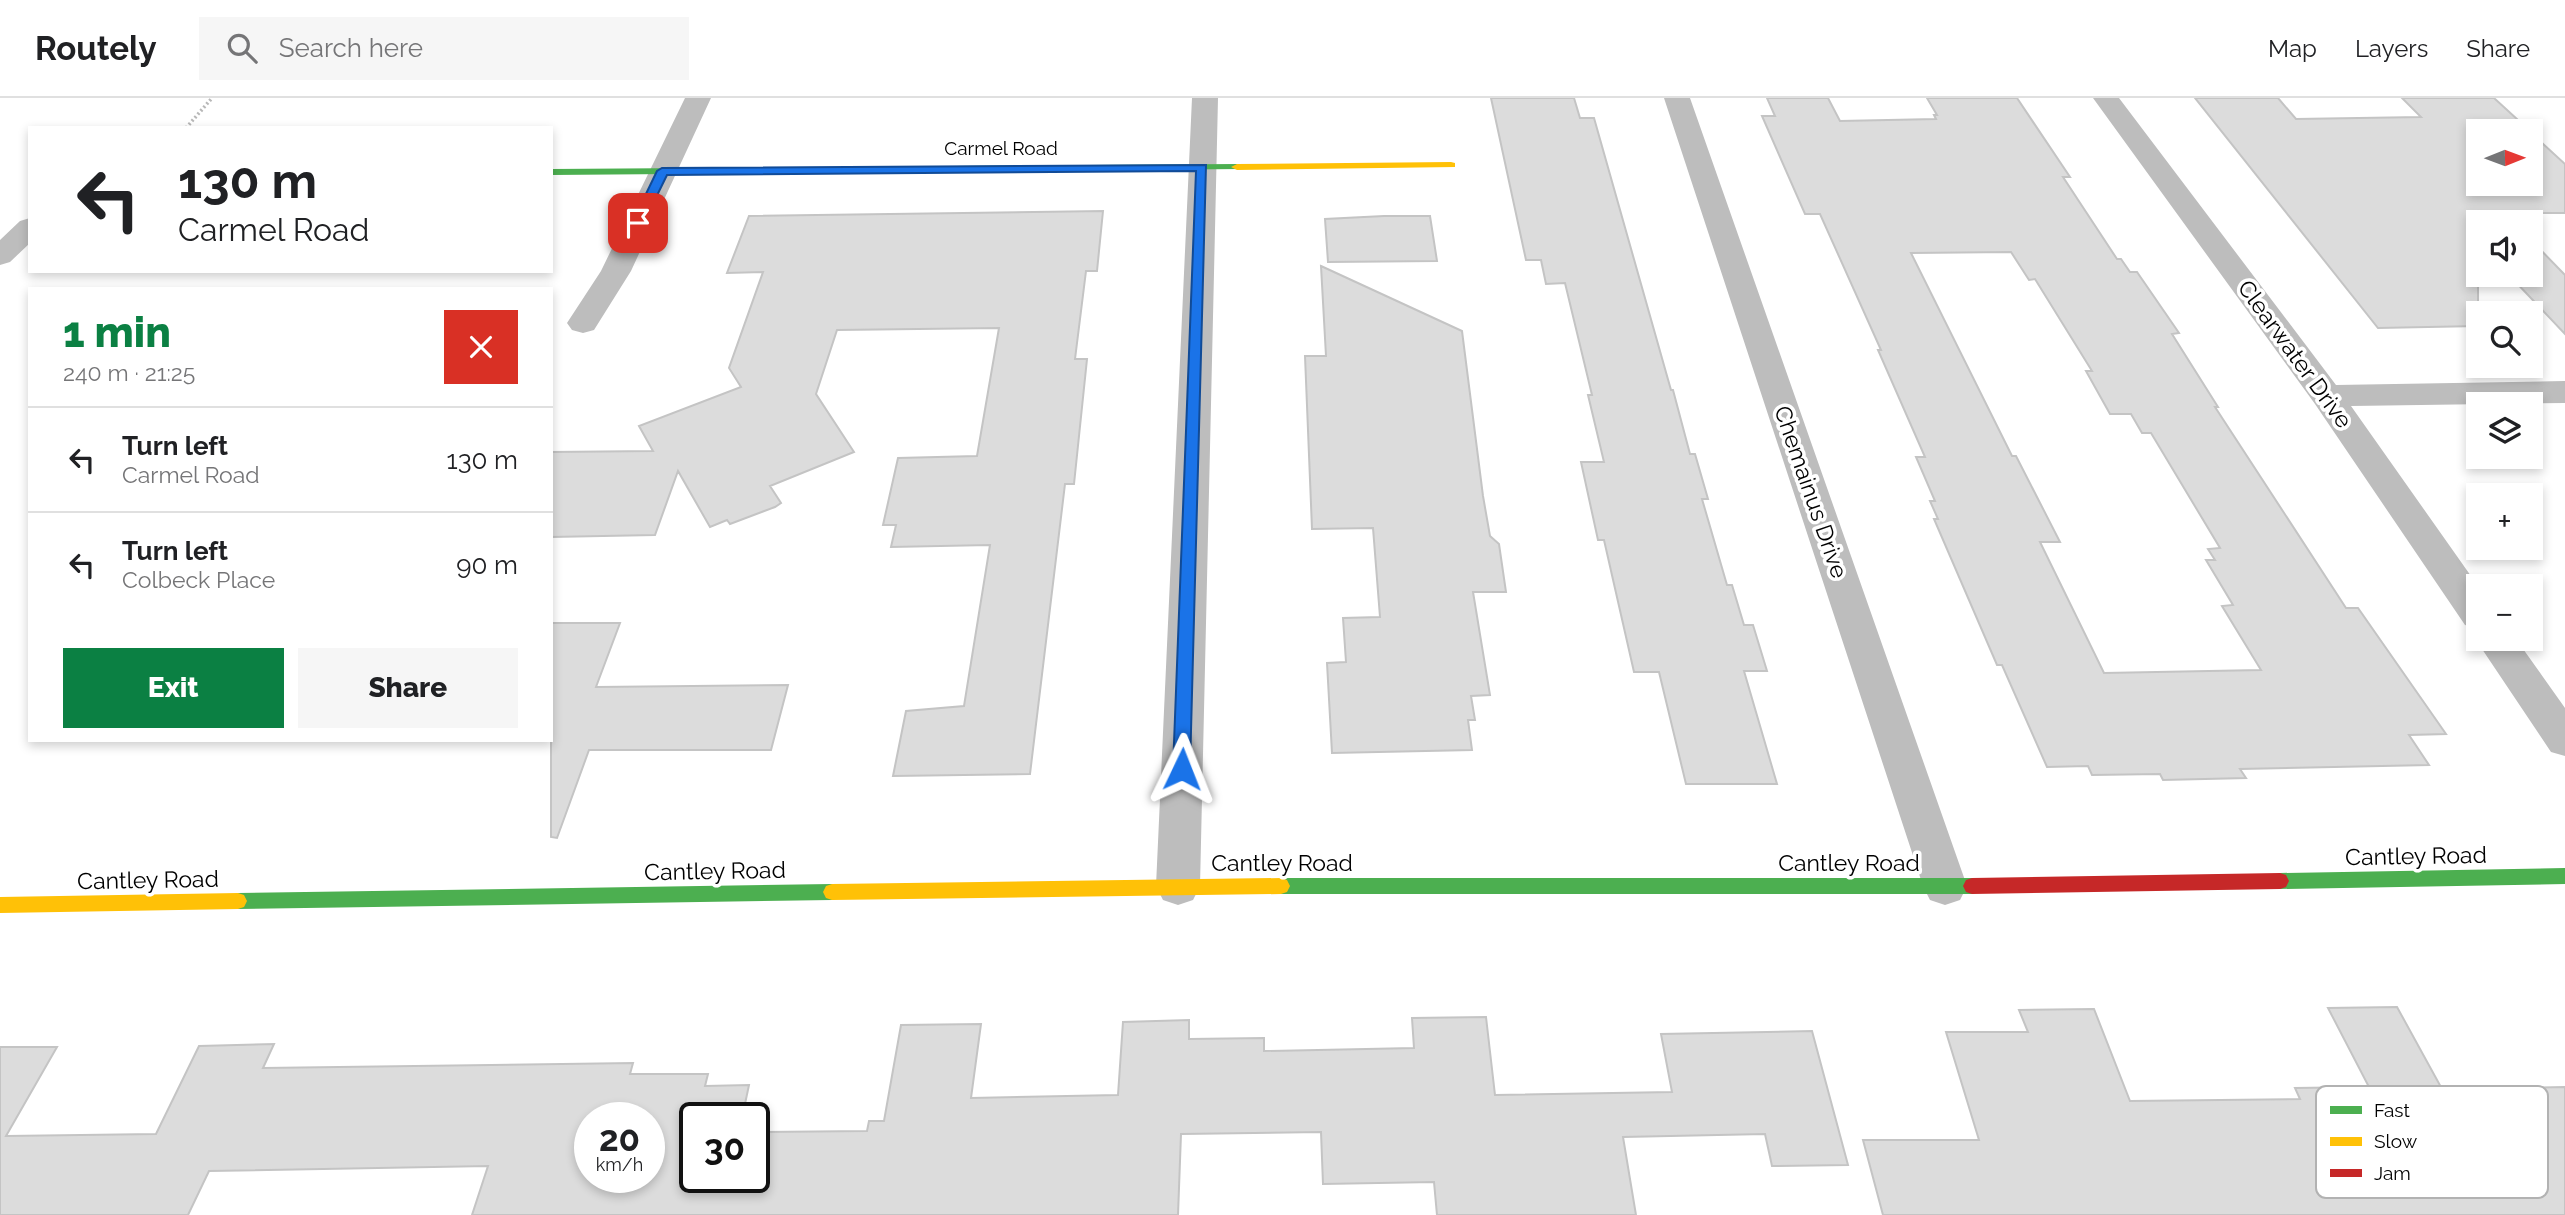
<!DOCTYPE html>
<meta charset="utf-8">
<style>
:root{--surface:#fff;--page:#f6f6f6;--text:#202124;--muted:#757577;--line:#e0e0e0;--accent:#0b8043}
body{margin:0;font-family:Raleway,sans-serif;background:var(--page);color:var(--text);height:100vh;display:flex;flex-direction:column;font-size:26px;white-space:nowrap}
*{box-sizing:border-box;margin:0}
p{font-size:23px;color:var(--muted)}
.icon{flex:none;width:38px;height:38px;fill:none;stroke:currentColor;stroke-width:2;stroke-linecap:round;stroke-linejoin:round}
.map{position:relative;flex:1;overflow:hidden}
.drawer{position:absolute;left:28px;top:189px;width:525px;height:455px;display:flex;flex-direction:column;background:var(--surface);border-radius:0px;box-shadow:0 4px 10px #0003}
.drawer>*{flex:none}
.guide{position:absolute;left:28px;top:28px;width:525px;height:147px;border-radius:0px;box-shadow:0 4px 10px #0003;background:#fff;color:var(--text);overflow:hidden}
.needle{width:46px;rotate:89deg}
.tools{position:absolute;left:2466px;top:21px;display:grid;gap:14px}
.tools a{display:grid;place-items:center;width:77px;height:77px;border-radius:0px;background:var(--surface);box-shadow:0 4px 10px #0003;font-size:35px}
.speed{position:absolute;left:574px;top:1004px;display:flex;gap:14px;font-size:35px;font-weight:700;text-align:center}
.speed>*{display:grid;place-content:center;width:91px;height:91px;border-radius:50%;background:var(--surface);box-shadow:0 4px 10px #0003;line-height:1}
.speed small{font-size:18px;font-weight:400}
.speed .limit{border:4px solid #111;border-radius:10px;background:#fff;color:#111}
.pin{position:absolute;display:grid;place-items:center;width:60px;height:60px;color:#fff;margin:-30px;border-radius:14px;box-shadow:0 4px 10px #0006}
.me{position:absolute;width:77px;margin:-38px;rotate:2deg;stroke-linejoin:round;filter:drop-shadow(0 0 5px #0008)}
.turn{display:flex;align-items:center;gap:24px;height:147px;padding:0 35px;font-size:32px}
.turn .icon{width:91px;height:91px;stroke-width:2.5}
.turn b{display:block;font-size:49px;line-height:60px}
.round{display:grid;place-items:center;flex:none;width:74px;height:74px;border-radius:0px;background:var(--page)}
.summary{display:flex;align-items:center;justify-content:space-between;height:119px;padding:0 35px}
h1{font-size:42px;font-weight:800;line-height:52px;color:var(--accent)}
.button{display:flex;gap:14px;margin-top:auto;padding:14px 35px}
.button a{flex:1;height:80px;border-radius:0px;background:var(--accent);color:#fff;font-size:28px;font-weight:800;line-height:80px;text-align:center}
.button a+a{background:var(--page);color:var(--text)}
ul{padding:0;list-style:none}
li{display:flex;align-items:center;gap:21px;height:105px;padding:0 35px;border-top:2px solid var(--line)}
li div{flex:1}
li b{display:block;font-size:26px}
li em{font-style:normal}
header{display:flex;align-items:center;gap:42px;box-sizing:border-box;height:98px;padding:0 35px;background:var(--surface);border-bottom:2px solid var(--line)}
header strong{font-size:33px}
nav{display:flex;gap:38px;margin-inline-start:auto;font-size:24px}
.search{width:490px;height:63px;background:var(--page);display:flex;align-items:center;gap:18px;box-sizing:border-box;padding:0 24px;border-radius:0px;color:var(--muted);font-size:26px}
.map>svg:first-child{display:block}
.building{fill:#dcdcdc;stroke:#c4c4c4;stroke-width:2;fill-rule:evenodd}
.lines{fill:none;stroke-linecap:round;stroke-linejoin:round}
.path{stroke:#b8b8b8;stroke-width:3.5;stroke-dasharray:2 2.5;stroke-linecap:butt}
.street{fill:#bdbdbd;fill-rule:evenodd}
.fast{fill:#4caf50;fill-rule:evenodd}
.slow{fill:#ffc107;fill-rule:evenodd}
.jam{fill:#c62828;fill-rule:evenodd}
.route{fill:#1a73e8;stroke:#114b97;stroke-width:2}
.labels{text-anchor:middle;stroke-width:7;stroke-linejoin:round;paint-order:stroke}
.far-street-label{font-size:19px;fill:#000;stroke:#fff}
.street-label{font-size:23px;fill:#000;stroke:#fff}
.key{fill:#fff;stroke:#b2b2b2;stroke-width:2}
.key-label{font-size:19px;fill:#000}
</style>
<header>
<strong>Routely</strong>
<div class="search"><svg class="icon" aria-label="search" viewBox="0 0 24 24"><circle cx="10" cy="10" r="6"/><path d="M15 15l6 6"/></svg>Search here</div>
<nav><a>Map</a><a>Layers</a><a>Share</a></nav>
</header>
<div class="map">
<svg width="2565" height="1117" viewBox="0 0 2565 1117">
<rect width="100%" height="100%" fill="#fff"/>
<path class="building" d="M 1491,0 L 1574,0 L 1580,20 L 1594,20 L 1671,292 L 1673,292 L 1690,356 L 1695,356 L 1708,401 L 1702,401 L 1727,487 L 1732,487 L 1744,527 L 1753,527 L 1767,573 L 1744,573 L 1777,686 L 1686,686 L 1659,574 L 1634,574 L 1604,442 L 1598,442 L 1581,364 L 1604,364 L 1588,297 L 1592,297 L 1565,185 L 1546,186 L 1541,162 L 1526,162 Z
M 1767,0 L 1828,0 L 1840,23 L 1936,21 L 1934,17 L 1937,17 L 1927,0 L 2017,0 L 2070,79 L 2063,79 L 2117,161 L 2121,161 L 2130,174 L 2137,174 L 2179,235 L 2172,236 L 2218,309 L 2215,309 L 2346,510 L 2358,510 L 2446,636 L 2409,637 L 2429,667 L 2240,671 L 2246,680 L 2163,682 L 2160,676 L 2092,677 L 2088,668 L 2047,669 L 2002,567 L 1997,567 L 1934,421 L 1938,421 L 1930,403 L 1935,403 L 1916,359 L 1925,359 L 1878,252 L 1881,252 L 1820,116 L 1805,116 L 1762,18 L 1775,18 ZM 2011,154 L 2029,182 L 2035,181 L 2092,273 L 2086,273 L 2110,316 L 2131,316 L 2142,335 L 2151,335 L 2220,450 L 2208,451 L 2215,462 L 2206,462 L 2233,507 L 2222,508 L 2261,572 L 2104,575 L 2040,444 L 2060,444 L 2016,358 L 2012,358 L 1911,155 Z
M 2195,0 L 2278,0 L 2296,21 L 2421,19 L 2402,0 L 2494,0 L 2530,33 L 2478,33 L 2478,86 L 2530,86 L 2530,34 L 2565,66 L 2565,115 L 2505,115 L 2514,124 L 2478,124 L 2478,228 L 2378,230 Z
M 1103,113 L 1097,173 L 1086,173 L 1075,261 L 1087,261 L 1074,386 L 1065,386 L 1030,676 L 893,678 L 906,613 L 964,608 L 990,447 L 891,449 L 896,427 L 883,427 L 898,360 L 977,358 L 999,230 L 837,232 L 816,296 L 854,354 L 770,388 L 781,405 L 775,409 L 730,426 L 727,422 L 710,429 L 678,373 L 655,437 L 551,439 L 551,354 L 653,353 L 639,328 L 741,289 L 729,270 L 763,174 L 727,175 L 749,118 Z
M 1384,118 L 1430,118 L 1437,163 L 1328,164 L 1325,121 Z
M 2530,141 L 2565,177 L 2565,236 L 2509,177 L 2530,177 Z
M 1321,168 L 1462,233 L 1483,398 L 1490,438 L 1499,446 L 1506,494 L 1473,494 L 1490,597 L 1471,598 L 1475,622 L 1468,622 L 1472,652 L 1332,655 L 1327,565 L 1346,564 L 1343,520 L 1380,519 L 1373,430 L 1312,431 L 1305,258 L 1326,258 Z
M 551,525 L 620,525 L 596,589 L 788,587 L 771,652 L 589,652 L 557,740 L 551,739 Z
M 2397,909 L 2442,991 L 2565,989 L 2565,1117 L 1883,1117 L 1863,1042 L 1979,1042 L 1946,934 L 2028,934 L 2019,912 L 2094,911 L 2130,1003 L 2300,1001 L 2295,990 L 2369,989 L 2328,910 Z
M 1486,919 L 1495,997 L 1672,994 L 1661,936 L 1812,933 L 1848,1067 L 1772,1068 L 1765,1036 L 1623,1039 L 1636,1117 L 1437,1117 L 1434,1084 L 1323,1086 L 1321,1034 L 1181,1036 L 1178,1117 L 472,1117 L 488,1068 L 209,1073 L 188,1117 L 0,1117 L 0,949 L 57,949 L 6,1038 L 156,1036 L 199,948 L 274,946 L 263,970 L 633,965 L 630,976 L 708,976 L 705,988 L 749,987 L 742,1020 L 695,1020 L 695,1080 L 754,1080 L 754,1034 L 867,1033 L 869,1023 L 884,1023 L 901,927 L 981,926 L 971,1000 L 1118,997 L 1123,924 L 1189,922 L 1189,941 L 1264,940 L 1264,953 L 1414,950 L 1412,920 ZM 590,1020 L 649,1020 L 649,1080 L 590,1080 Z"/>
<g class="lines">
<path class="path" d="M 186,30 L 212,0"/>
<path class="street" d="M 685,0 L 711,0 L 631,173 L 594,232 L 583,235 L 572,232 L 567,225 L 601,173 Z
M 1192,0 L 1218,0 L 1200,788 L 1193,802 L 1178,807 L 1163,802 L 1156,788 Z
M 1664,0 L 1690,0 L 1967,788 L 1960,802 L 1945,807 L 1930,802 L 1923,788 Z
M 2093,0 L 2119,0 L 2336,287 L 2565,283 L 2565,305 L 2351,308 L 2478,488 L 2478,531 L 2465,527 L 2315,306 Z
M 30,120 L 30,145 L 10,164 L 0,167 L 0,142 L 20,123 Z
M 2478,537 L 2478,541 L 2516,541 L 2565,610 L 2565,658 L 2551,654 L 2482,551 L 2476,541 Z"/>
<path class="fast" d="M 1237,66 L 1241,67 L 1241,71 L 551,77 L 551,71 Z
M 2565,770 L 2565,786 L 2280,791 L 2274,789 L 2271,783 L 2274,777 L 2280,775 Z
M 1281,780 L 1972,780 L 1978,782 L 1981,788 L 1978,794 L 1972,796 L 1281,796 L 1275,794 L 1272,788 L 1275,782 Z
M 832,786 L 838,788 L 841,794 L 838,800 L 832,802 L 238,811 L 232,809 L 229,803 L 232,797 L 238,795 Z"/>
<path class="slow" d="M 1451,64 L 1455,65 L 1455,69 L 1237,72 L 1231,69 L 1237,66 Z
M 1281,780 L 1287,782 L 1290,788 L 1287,794 L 1281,796 L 832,802 L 826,800 L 823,794 L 826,788 L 832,786 Z
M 238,795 L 244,797 L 247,803 L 244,809 L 238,811 L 0,815 L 0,799 Z"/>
<path class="jam" d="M 2280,775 L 2286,777 L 2289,783 L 2286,789 L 2280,791 L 1972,796 L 1966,794 L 1963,788 L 1966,782 L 1972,780 Z"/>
</g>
<path class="route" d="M 1206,67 L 1190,671 L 1188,676 L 1176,676 L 1173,671 L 1196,73 L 667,77 L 642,128 L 632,125 L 657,73 L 662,70 Z"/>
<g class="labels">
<g class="far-street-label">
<text x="1001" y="57">Carmel Road</text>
</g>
<g class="street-label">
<text transform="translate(2295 256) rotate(54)" y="8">Clearwater Drive</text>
<text transform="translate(1811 394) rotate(71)" y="8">Chemainus Drive</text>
<text transform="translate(2416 758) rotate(-1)" y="8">Cantley Road</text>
<text x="1282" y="773">Cantley Road</text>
<text x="1849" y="773">Cantley Road</text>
<text transform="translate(715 773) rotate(-1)" y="8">Cantley Road</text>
<text transform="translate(148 782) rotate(-1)" y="8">Cantley Road</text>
</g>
</g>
<rect x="2316" y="988" width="232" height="112" rx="10" class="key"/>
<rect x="2330" y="1008" width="32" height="8" fill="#4caf50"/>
<rect x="2330" y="1039" width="32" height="9" fill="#ffc107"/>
<rect x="2330" y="1071" width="32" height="8" fill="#c62828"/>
<g class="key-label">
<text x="2374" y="1019">Fast</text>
<text x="2374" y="1050">Slow</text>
<text x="2374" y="1082">Jam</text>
</g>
</svg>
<div class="tools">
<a><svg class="needle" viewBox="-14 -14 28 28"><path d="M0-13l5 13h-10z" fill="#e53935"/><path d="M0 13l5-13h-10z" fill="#757577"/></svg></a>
<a><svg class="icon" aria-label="sound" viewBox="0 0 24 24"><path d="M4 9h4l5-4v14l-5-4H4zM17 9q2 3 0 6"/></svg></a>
<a><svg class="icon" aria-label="search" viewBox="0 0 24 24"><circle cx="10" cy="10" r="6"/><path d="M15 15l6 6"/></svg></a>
<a><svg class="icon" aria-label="layers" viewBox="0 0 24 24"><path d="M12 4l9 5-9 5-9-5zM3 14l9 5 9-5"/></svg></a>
<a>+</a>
<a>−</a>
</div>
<div class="speed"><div>20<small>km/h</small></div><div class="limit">30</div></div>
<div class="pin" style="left:638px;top:125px;background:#d93025"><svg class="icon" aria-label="arrive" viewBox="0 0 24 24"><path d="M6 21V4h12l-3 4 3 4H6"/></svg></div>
<svg class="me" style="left:1182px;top:671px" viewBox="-20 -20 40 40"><path d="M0-17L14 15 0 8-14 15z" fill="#1a73e8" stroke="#fff" stroke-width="4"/></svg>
<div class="guide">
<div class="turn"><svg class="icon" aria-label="left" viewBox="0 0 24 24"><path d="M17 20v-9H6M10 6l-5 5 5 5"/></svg><div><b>130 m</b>Carmel Road</div></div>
</div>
<section class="drawer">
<div class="summary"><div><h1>1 min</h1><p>240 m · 21:25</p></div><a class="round" style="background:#d93025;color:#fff"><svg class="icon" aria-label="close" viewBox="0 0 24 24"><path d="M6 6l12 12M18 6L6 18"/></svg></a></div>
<ul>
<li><svg class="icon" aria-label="left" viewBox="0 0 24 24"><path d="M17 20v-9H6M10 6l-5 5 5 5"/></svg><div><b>Turn left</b><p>Carmel Road</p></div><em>130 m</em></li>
<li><svg class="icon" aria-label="left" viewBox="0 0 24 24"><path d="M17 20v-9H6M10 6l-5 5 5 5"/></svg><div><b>Turn left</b><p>Colbeck Place</p></div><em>90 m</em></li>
</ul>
<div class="button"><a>Exit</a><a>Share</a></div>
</section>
</div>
